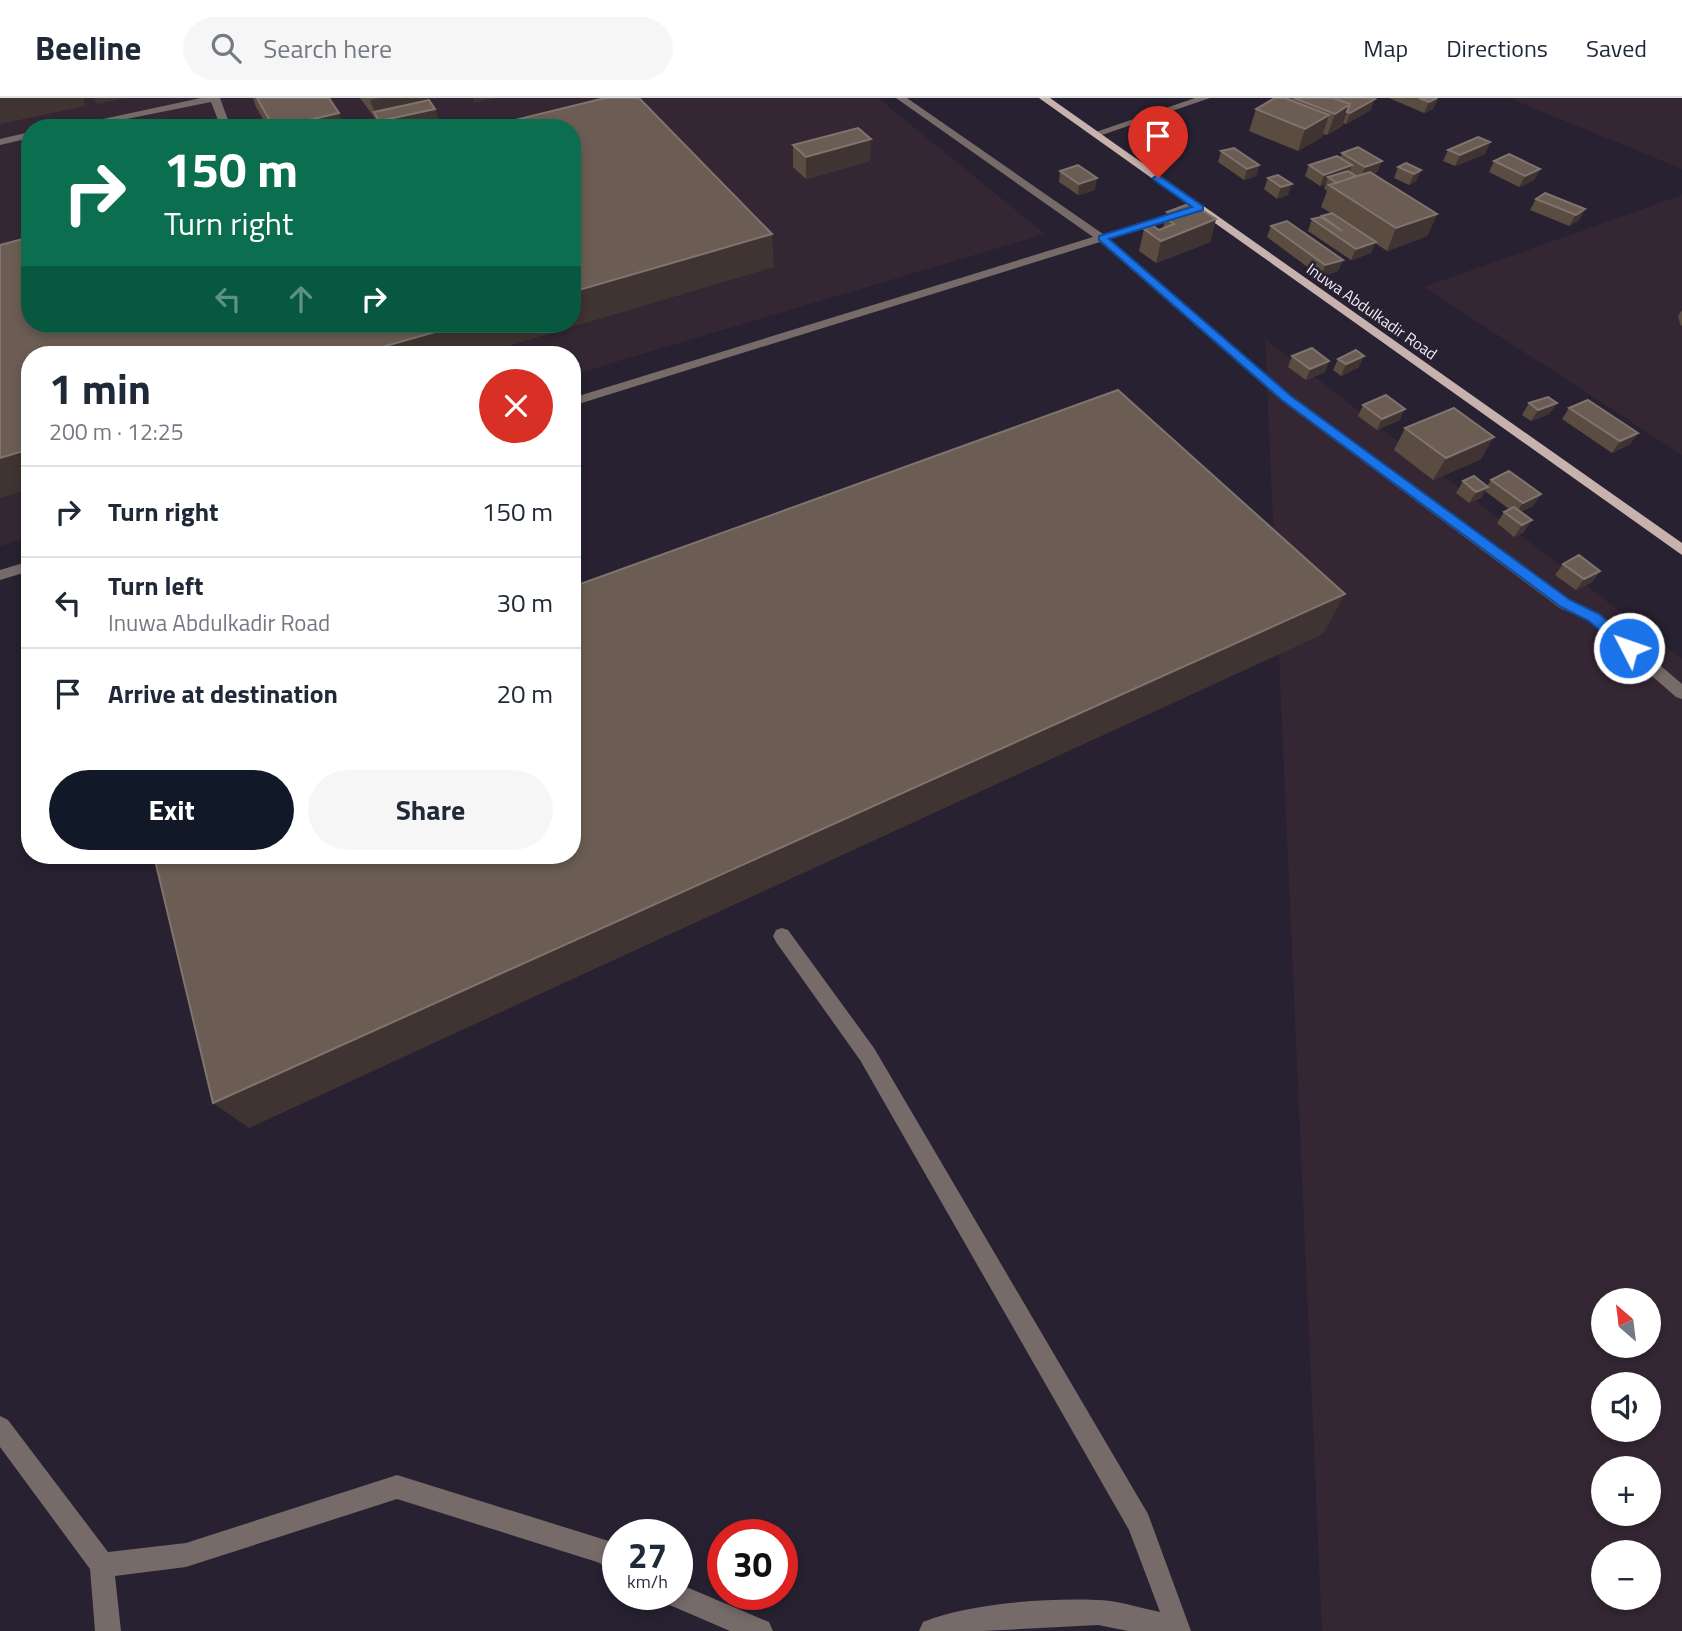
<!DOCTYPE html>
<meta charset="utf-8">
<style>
:root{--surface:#fff;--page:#f6f6f7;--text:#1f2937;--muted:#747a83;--line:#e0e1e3;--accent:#111827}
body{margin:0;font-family:"Titillium Web",sans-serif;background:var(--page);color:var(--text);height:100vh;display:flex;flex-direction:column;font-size:26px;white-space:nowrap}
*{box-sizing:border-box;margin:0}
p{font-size:23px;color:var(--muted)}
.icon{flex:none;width:38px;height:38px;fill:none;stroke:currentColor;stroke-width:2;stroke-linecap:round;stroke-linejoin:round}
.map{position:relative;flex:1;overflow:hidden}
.details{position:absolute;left:21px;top:248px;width:560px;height:518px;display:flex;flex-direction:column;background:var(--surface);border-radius:28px;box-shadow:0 4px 10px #0003}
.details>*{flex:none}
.hud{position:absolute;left:21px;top:21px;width:560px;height:214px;border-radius:28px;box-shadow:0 4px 10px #0003;background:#0b6e4f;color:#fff;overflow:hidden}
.needle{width:46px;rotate:332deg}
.buttons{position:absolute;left:1591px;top:1190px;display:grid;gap:14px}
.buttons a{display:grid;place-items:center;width:70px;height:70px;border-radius:50%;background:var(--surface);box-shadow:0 4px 10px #0003;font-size:35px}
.speed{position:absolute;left:602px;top:1421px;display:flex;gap:14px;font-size:35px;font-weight:700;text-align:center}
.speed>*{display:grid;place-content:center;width:91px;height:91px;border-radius:50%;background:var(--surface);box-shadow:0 4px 10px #0003;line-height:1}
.speed small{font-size:18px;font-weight:400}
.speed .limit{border:10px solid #d22;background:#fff;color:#111}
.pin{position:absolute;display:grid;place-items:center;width:60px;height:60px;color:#fff;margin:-72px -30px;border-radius:50% 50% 50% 0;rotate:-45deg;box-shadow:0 0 7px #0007}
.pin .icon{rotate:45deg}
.me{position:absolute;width:77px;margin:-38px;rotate:311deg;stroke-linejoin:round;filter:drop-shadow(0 0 5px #0008)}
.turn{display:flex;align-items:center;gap:24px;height:147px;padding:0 28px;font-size:32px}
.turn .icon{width:91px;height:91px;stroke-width:2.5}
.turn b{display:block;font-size:49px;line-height:60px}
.lanes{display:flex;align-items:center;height:66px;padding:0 28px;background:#0003;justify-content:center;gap:35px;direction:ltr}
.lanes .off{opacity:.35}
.round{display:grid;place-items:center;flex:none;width:74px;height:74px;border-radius:37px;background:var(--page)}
.summary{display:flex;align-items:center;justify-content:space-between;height:119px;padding:0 28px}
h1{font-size:42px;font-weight:700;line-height:52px}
.button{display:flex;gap:14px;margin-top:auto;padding:14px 28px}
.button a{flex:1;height:80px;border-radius:42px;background:var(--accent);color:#fff;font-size:28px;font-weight:700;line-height:80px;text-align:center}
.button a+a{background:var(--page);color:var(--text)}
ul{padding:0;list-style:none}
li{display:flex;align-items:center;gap:21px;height:91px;padding:0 28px;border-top:2px solid var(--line)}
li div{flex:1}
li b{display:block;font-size:26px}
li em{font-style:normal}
header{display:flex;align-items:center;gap:42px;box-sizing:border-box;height:98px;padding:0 35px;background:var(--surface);border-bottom:2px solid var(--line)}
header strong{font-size:33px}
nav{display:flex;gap:38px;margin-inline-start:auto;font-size:24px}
.search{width:490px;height:63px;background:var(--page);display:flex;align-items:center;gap:18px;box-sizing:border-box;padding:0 24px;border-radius:38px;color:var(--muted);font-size:26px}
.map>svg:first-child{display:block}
.industrial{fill:#342733;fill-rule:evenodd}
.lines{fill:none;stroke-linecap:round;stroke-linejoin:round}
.minor{fill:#766b68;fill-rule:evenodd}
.major{fill:#c8b2ad;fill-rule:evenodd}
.wall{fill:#5b4c41}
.shaded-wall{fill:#403432}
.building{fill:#6b5d54;stroke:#80746e;stroke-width:2}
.route{fill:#1a73e8;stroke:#114b97;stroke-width:2}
.labels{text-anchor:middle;stroke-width:5;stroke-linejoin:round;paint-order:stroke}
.far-street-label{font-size:16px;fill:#f0ecf7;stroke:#272131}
</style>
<header>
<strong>Beeline</strong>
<div class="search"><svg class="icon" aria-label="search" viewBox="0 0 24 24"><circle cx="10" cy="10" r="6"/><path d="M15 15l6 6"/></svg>Search here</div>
<nav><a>Map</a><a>Directions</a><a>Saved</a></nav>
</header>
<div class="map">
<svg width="1682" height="1533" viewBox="0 0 1682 1533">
<rect width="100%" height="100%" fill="#272131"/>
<path class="industrial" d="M 0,0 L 878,0 L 1045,136 L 572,277 L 572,257 L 30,257 L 30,439 L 0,448 ZM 30,30 L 572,30 L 572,226 L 30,226 Z
M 1509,0 L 1682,0 L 1682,71 Z
M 1682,97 L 1682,357 L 1424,189 Z
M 1265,241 L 1682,561 L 1682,1533 L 1322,1533 ZM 1603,1202 L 1648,1202 L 1648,1248 L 1603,1248 ZM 1603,1286 L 1648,1286 L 1648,1332 L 1603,1332 ZM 1603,1370 L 1648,1370 L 1648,1416 L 1603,1416 ZM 1603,1454 L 1648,1454 L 1648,1500 L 1603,1500 Z"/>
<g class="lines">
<path class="minor" d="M 201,0 L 220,0 L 231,30 L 221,30 L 211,4 L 82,30 L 61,30 Z
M 896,0 L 907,0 L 1103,136 L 1190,112 L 1190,116 L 1110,141 L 1291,298 L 1570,502 L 1599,515 L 1682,586 L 1682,601 L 1676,599 L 1589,523 L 1560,510 L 1283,304 L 1100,144 L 572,308 L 572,300 L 1093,139 Z
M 1195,0 L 1210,0 L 1099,38 L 1090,36 Z
M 30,34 L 30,40 L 0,47 L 0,41 Z
M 30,463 L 30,473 L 0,482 L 0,472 Z
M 782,830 L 788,832 L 874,950 L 1148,1416 L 1191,1533 L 1128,1533 L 1098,1527 L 983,1533 L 919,1533 L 923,1524 C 969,1505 1046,1500 1096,1502 C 1117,1502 1140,1510 1160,1514 L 1129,1432 L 860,962 L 776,844 L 773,838 L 776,832 Z
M 0,1318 L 8,1322 L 108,1454 L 186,1445 L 397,1377 L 612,1444 L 618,1448 L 618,1474 L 597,1464 L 397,1401 L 186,1469 L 115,1478 L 121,1533 L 95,1533 L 90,1471 L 0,1349 Z
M 677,1485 L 769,1524 L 773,1533 L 730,1533 L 665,1505 L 662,1496 L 677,1496 Z"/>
<path class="major" d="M 1039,0 L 1050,0 L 1682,445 L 1682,457 Z"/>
</g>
<path class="wall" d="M 253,0 L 329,0 L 344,30 L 268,30 L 256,9 Z
M 360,0 L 428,0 L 435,11 L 438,22 L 401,30 L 380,30 L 377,23 Z
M 1275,0 L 1372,0 L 1371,12 L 1346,26 L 1343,25 L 1342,28 L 1327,37 L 1323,36 L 1322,39 L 1298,53 L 1249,33 L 1256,11 Z
M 1389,0 L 1438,0 L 1433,11 L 1424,15 Z
M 1134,32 L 1158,35 L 1155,46 L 1142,50 L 1131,44 Z
M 1490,44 L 1485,56 L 1455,68 L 1443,63 L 1448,52 Z
M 793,47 L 870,63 L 806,81 L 793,69 Z
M 1221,53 L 1259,67 L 1256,78 L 1244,82 L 1218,64 Z
M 1342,55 L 1382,63 L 1377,74 L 1373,76 L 1437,116 L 1427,138 L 1387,153 L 1375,145 L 1371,155 L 1351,162 L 1308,133 L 1312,121 L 1322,119 L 1322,118 L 1331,115 L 1321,109 L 1327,93 L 1324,90 L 1326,86 L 1320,88 L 1305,78 L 1309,67 L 1340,60 Z
M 1494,63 L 1540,71 L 1534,82 L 1519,89 L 1489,74 Z
M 1398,69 L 1421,72 L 1416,83 L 1409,87 L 1394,80 Z
M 1060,73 L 1095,92 L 1078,97 L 1059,84 Z
M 1278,77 L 1288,97 L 1277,101 L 1264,91 L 1268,80 Z
M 1536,101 L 1585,111 L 1579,122 L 1569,128 L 1530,112 Z
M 1167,114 L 1216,121 L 1210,144 L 1156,165 L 1139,153 L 1144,131 L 1159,132 L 1163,130 Z
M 1271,128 L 1343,162 L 1338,173 L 1321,179 L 1267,139 Z
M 1682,212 L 1682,228 L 1680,226 L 1678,218 Z
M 1292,258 L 1325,274 L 1306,282 L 1288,269 Z
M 1338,261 L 1359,269 L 1341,278 L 1333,272 Z
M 1529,305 L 1557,305 L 1549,316 L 1531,323 L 1522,317 Z
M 1363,307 L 1400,322 L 1377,332 L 1358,318 Z
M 1569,310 L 1638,335 L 1630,346 L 1612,355 L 1562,321 Z
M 1405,330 L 1481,361 L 1433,382 L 1394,352 Z
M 1491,382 L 1541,396 L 1533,408 L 1520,414 L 1524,434 L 1514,439 L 1497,425 L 1504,414 L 1509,411 L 1485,393 L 1481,400 L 1469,405 L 1456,395 L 1463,383 L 1487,388 Z
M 1563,466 L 1600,473 L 1592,484 L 1576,492 L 1555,477 Z"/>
<path class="shaded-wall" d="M 0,0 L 83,0 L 86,8 L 0,26 Z
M 94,0 L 125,0 L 97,6 Z
M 380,0 L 428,0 L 431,11 L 435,11 L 438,22 L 401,30 L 381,30 L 370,2 Z
M 473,0 L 495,0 L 474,5 Z
M 1438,0 L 1433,11 L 1424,15 L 1429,4 Z
M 1375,1 L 1371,12 L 1346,26 L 1350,15 Z
M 1350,6 L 1342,28 L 1327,37 L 1335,16 Z
M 339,15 L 344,30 L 277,30 Z
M 1329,17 L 1322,39 L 1298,53 L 1305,31 Z
M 1158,35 L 1155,46 L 1142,50 L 1144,39 Z
M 871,41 L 870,63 L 806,81 L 806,59 Z
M 1490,44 L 1485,56 L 1455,68 L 1460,57 Z
M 1382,63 L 1377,74 L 1361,80 L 1365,69 Z
M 1259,67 L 1256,78 L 1244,82 L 1247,71 Z
M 1352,67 L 1348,79 L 1328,79 L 1326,86 L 1320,88 L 1324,77 Z
M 1540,71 L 1534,82 L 1519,89 L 1525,78 Z
M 1421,72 L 1416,83 L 1409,87 L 1414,76 Z
M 1097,80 L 1095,92 L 1078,97 L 1079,86 Z
M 1292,86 L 1288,97 L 1277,101 L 1281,89 Z
M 1585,111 L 1579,122 L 1569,128 L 1576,117 Z
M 1437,116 L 1427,138 L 1387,153 L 1396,130 Z
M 1216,121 L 1210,144 L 1156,165 L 1161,143 Z
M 772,136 L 774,169 L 478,257 L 354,257 L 463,226 L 572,226 L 572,194 Z
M 1376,144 L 1371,155 L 1351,162 L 1356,151 Z
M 1343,162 L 1338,173 L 1321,179 L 1325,167 Z
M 1364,258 L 1359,269 L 1341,278 L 1346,266 Z
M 1329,263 L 1325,274 L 1306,282 L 1310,271 Z
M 1557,305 L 1549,316 L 1531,323 L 1538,312 Z
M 1405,311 L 1400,322 L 1377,332 L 1382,321 Z
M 1638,335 L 1630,346 L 1612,355 L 1620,343 Z
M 1494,339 L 1481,361 L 1433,382 L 1446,360 Z
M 30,351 L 30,391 L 0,400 L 0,360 Z
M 1488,389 L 1481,400 L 1469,405 L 1476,394 Z
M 1541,396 L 1533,408 L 1515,416 L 1523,405 Z
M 1532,422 L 1524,434 L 1514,439 L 1522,427 Z
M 1600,473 L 1592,484 L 1576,492 L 1584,481 Z
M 1345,496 L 1323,536 L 249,1030 L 213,1005 Z"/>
<path class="building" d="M 257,0 L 329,0 L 339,15 L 274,30 Z
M 605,0 L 639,0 L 772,136 L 572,194 L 572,30 L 482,30 Z
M 1275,0 L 1285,0 L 1329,17 L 1305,31 L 1256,11 Z
M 1294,0 L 1333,0 L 1350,6 L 1335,16 Z
M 1338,0 L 1372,0 L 1375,1 L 1350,15 L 1347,14 L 1350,6 L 1336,1 Z
M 1419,0 L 1437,0 L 1429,4 Z
M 429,2 L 435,11 L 379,23 L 374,14 Z
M 1148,28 L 1158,35 L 1144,39 L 1134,32 Z
M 858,30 L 871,41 L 806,59 L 793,47 Z
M 1478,39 L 1490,44 L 1460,57 L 1448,52 Z
M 1358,49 L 1382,63 L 1365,69 L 1342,55 Z
M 1234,50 L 1259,67 L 1247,71 L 1221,53 Z
M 1509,56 L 1540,71 L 1525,78 L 1494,63 Z
M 1337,58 L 1352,67 L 1324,77 L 1309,67 Z
M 1406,65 L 1421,72 L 1414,76 L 1398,69 Z
M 1078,67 L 1097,80 L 1079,86 L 1060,73 Z
M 1348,73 L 1356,78 L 1337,85 L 1328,79 Z
M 1370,74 L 1437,116 L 1396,130 L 1329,87 Z
M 1278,77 L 1292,86 L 1281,89 L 1268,80 Z
M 1545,95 L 1585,111 L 1576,117 L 1536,101 Z
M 1191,105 L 1216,121 L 1161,143 L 1144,131 L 1153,128 L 1159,132 L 1174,126 L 1168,122 L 1176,119 L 1167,114 Z
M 1332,115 L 1376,144 L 1356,151 L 1312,121 L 1321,119 L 1342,133 L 1322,118 Z
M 1287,123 L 1343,162 L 1325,167 L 1271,128 Z
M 30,139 L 30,226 L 463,226 L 354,257 L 30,257 L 30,351 L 0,360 L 0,147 Z
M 1312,250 L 1329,263 L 1310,271 L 1292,258 Z
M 1356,252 L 1364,258 L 1346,266 L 1338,261 Z
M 1118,292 L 1345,496 L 213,1005 L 154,758 L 572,758 L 572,489 Z
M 1386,297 L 1405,311 L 1382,321 L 1363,307 Z
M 1548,299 L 1557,305 L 1538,312 L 1529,305 Z
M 1588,302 L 1638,335 L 1620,343 L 1569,310 Z
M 1454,310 L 1494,339 L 1446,360 L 1405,330 Z
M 1509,373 L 1541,396 L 1523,405 L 1491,382 Z
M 1474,378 L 1488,389 L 1476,394 L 1463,383 Z
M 1514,409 L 1532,422 L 1522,427 L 1504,414 Z
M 1579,457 L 1600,473 L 1584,481 L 1563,466 Z"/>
<path class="route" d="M 1158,77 L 1203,108 L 1203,112 L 1109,141 L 1291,298 L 1570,502 L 1599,516 L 1634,546 L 1634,553 L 1624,553 L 1589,523 L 1561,509 L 1283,303 L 1099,142 L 1099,138 L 1192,109 L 1154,82 L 1153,80 Z"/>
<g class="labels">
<g class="far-street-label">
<text transform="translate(1372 213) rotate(35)" y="6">Inuwa Abdulkadir Road</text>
</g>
</g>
</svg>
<div class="buttons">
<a><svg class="needle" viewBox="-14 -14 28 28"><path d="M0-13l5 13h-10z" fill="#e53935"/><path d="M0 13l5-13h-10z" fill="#747a83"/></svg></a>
<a><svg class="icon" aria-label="sound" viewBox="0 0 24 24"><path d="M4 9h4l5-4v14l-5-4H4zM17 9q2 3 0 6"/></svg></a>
<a>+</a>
<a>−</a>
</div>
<div class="speed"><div>27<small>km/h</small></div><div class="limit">30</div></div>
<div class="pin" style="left:1158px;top:80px;background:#d93025"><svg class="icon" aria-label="arrive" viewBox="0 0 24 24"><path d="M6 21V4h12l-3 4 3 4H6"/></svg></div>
<svg class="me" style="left:1629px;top:550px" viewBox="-20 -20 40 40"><circle r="17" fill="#1a73e8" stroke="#fff" stroke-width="3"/><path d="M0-11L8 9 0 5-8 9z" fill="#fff"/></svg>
<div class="hud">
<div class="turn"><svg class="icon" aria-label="right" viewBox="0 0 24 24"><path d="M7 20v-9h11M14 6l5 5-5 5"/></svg><div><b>150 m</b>Turn right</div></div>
<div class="lanes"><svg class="icon off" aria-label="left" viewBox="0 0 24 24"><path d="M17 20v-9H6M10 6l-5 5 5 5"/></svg><svg class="icon off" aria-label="ahead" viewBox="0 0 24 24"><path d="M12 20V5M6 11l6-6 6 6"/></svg><svg class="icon" aria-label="right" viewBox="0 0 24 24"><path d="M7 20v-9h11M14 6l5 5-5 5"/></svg></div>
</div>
<section class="details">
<div class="summary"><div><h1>1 min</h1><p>200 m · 12:25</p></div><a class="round" style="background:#d93025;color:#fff"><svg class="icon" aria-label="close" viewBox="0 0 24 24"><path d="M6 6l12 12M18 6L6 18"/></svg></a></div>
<ul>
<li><svg class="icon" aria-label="right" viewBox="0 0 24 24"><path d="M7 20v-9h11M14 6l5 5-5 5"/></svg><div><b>Turn right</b></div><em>150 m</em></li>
<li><svg class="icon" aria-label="left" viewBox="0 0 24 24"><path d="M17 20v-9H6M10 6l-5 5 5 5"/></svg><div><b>Turn left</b><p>Inuwa Abdulkadir Road</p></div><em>30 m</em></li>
<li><svg class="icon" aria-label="arrive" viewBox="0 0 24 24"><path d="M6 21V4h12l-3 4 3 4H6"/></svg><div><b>Arrive at destination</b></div><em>20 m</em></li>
</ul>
<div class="button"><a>Exit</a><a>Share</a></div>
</section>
</div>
